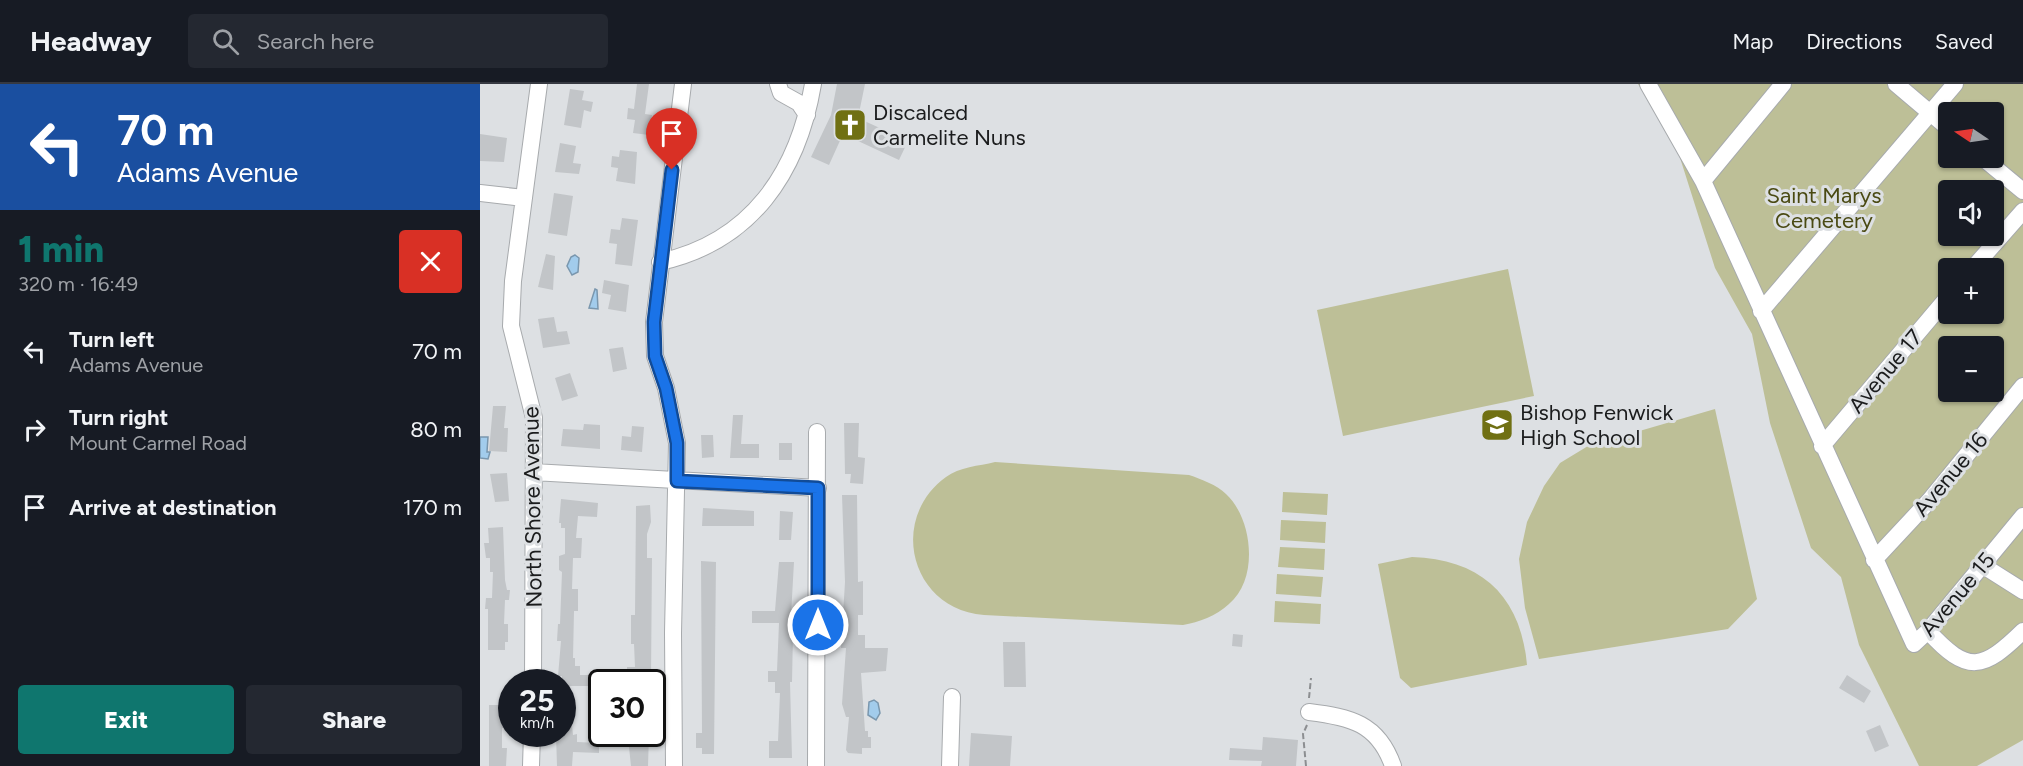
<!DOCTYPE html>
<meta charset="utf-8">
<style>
:root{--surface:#171b24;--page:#242831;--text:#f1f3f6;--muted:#9ea1a6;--line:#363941;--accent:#0f766e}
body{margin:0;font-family:Figtree,sans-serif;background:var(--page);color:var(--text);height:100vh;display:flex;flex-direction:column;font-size:22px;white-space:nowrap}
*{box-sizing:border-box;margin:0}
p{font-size:20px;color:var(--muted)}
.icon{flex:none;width:33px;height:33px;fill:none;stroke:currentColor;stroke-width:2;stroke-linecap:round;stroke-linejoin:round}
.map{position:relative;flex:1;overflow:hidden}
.drawer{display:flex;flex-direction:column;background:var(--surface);width:480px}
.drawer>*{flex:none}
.guide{background:#1a4fa0;color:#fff;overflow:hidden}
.needle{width:39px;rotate:283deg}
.controls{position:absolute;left:1458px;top:18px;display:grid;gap:12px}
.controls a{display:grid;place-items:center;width:66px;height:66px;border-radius:6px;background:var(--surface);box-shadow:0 2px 4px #0004;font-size:30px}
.speed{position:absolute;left:18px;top:585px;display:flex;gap:12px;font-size:30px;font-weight:700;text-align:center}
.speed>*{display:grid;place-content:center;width:78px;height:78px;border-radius:50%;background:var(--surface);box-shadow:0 2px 4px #0004;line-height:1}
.speed small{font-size:15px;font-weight:400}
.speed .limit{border:3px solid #111;border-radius:9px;background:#fff;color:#111}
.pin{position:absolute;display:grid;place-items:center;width:51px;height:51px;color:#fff;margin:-62px -26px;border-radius:50% 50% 50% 0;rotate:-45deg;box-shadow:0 0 6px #0007}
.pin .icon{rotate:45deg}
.me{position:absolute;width:66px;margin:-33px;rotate:0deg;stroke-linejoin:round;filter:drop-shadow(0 0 4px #0008)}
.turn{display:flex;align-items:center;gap:21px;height:126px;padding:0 18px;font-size:27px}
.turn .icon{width:78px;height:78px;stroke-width:2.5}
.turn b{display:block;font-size:42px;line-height:51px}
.round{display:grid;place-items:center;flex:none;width:63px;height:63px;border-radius:6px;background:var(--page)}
.head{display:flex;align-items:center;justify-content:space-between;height:102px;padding:0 18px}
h1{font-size:36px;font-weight:800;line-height:45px;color:var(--accent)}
.primary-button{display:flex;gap:12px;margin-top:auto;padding:12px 18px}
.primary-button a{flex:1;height:69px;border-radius:6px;background:var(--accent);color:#fff;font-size:24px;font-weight:800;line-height:69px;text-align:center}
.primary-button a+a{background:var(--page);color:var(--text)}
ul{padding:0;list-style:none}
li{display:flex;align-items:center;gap:18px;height:78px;padding:0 18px}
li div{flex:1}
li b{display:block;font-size:22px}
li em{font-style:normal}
header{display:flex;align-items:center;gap:36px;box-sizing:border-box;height:84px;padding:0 30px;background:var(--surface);border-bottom:2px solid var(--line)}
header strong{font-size:28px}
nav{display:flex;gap:33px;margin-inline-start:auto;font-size:21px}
.search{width:420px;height:54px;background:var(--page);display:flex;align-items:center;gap:15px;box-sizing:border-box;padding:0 21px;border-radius:6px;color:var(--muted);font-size:22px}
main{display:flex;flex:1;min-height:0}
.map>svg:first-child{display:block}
.green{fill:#bdbf97;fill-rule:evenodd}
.water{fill:#a2ccec;stroke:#7a97ae;stroke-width:1.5}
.building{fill:#c2c5c8}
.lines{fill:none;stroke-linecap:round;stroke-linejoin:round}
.minor-casing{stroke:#a7aaad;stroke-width:18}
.path{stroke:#8c8e91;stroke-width:2;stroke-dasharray:6 3;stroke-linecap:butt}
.minor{stroke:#fff;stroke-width:16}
.route-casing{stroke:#114b97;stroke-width:15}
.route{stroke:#1a73e8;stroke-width:10}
.labels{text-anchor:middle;stroke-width:6;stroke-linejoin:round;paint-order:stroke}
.poi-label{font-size:22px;fill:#1b1c1d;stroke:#dde0e3;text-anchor:start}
.park-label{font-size:22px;fill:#4a4a13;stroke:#dde0e3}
.street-label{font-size:22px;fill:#1b1c1d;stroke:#dde0e3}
</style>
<header>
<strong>Headway</strong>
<div class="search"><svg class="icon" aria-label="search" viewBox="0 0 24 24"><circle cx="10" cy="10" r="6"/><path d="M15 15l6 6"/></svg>Search here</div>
<nav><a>Map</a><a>Directions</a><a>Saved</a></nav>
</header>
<main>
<section class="drawer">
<div class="guide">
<div class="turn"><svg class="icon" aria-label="left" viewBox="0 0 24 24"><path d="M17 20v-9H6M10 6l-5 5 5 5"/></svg><div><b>70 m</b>Adams Avenue</div></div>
</div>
<div class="head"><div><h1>1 min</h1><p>320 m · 16:49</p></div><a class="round" style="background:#d93025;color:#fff"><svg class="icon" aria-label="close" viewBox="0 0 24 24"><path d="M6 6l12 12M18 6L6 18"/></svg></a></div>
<ul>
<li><svg class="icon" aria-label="left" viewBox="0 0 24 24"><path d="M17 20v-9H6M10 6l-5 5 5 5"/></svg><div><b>Turn left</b><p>Adams Avenue</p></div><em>70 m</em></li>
<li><svg class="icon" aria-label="right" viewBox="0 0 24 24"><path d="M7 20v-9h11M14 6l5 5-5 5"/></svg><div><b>Turn right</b><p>Mount Carmel Road</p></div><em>80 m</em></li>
<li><svg class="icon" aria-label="arrive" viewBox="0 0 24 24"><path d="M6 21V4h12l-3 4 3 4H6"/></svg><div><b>Arrive at destination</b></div><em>170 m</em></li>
</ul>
<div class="primary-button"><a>Exit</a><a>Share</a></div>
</section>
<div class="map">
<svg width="1543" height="682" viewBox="0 0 1543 682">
<rect width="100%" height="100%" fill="#dde0e3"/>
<path class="green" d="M 1158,0 L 1543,0 L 1543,656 L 1497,682 L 1439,682 L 1379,561 L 1361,493 L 1331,464 L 1290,339 L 1272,250 L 1235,184 L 1195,58 ZM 1468,28 L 1514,28 L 1514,74 L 1468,74 ZM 1468,106 L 1514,106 L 1514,152 L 1468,152 ZM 1468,184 L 1514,184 L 1514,230 L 1468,230 ZM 1468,262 L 1514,262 L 1514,308 L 1468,308 Z
M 1028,185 L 1054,312 L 863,352 L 837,226 Z
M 1235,325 L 1277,515 L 1248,545 L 1059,575 L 1045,524 L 1039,475 L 1047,438 L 1064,402 L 1080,379 L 1108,362 Z
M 515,378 L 709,391 C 721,395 737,401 746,410 C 773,435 779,495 749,520 C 736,532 719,538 703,541 L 504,531 C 432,526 407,436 466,393 C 479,383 499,382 515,378 Z
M 803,408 L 848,410 L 847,431 L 802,428 Z
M 801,436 L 846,438 L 845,459 L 800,456 Z
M 800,463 L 845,465 L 844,486 L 798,483 Z
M 932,473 C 1001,475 1041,512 1047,581 L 931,604 L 920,594 L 898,480 Z
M 797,490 L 843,493 L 841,513 L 796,510 Z
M 795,517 L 841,520 L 840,540 L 794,538 Z"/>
<path class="water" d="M 95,171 L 99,174 L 98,188 L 92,191 L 87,182 L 91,173 Z
M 115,205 L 117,206 L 118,225 L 109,224 Z
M 0,353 L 8,353 L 7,368 L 10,368 L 8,375 L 0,374 Z
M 394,616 L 398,619 L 400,629 L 396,636 L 388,631 L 389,618 Z"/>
<path class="building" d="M 157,0 L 169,0 L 165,30 L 172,31 L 169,51 L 153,49 L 155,36 L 147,35 L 148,24 L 154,25 Z
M 357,0 L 385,0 L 378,34 L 428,57 L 419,76 L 363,50 L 349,81 L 331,73 L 351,31 Z
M 90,5 L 104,7 L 102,16 L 113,18 L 111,28 L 104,26 L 101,44 L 84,41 Z
M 0,50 L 27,54 L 24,78 L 0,77 Z
M 80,59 L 96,62 L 93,79 L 101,80 L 99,90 L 75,88 Z
M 140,66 L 157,68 L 155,100 L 136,97 L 138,84 L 131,83 L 132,72 L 139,73 Z
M 74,109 L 93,112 L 87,152 L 68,149 Z
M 142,134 L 158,136 L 152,182 L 135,180 L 137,160 L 129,159 L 131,145 L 140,146 Z
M 66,170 L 75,172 L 73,206 L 58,203 Z
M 124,196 L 149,201 L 146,228 L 128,225 L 131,211 L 122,209 Z
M 74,233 L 77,248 L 87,247 L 90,260 L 63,264 L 58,235 Z
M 143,263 L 147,285 L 133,288 L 129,265 Z
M 90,289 L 98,312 L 82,317 L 75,294 Z
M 13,322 L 26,322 L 24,344 L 28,344 L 27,368 L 9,367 Z
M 253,331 L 263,331 L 261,360 L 279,360 L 279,374 L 250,374 Z
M 364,339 L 379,339 L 378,373 L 385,374 L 383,400 L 370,399 L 371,390 L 365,390 Z
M 104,340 L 120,341 L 120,365 L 81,362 L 83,345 L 103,346 Z
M 152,342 L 164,343 L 162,368 L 141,366 L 142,352 L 151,353 Z
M 221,351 L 233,351 L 234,373 L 222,374 Z
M 299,359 L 312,359 L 312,376 L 299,376 Z
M 27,389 L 29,417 L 15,418 L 10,390 Z
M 362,411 L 377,411 L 378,498 L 383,497 L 383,531 L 378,531 L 378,551 L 385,551 L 385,564 L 408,564 L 406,587 L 381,589 L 385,647 L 388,647 L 388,653 L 391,653 L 391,664 L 382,664 L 382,670 L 368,669 L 366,666 L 369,633 L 366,633 L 362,620 L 366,564 L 361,564 L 365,498 Z
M 81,415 L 118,419 L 117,433 L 98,432 L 96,454 L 102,454 L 101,474 L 93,474 L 92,505 L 98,505 L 98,527 L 94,527 L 93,574 L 95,574 L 95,582 L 100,582 L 100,591 L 120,591 L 120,602 L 82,602 L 82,592 L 78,592 L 81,557 L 77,557 L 78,540 L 80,540 L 82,488 L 79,486 L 79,472 L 85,470 L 85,444 L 81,444 L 81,439 L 79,439 Z
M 170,421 L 171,438 L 167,450 L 167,474 L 172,474 L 171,594 L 155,595 L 155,592 L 147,593 L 147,583 L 155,583 L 154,560 L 151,560 L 151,531 L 155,531 L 156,422 Z
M 223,424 L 274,427 L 274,442 L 222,442 Z
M 300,427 L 313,428 L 311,456 L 299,456 Z
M 23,443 L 25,496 L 27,506 L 30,506 L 29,516 L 25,516 L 24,540 L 28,540 L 28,558 L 25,558 L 25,566 L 8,566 L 8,525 L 5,525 L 6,514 L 12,514 L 13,488 L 10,488 L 10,474 L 6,474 L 4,459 L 9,459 L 8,444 Z
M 221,477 L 236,478 L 234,670 L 222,670 L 222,664 L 216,664 L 216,649 L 222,649 Z
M 299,478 L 314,478 L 310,549 L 313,549 L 312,598 L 310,598 L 312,674 L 289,674 L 289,657 L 298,657 L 300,609 L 295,609 L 295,598 L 288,598 L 288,587 L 297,587 L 299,539 L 272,539 L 272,527 L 295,527 Z
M 753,550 L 763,551 L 762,563 L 752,562 Z
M 523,558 L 545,558 L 546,603 L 524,603 Z
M 1367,591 L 1391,607 L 1384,619 L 1359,604 Z
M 9,621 L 25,621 L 27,644 L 22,644 L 22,664 L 27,664 L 26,682 L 9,682 Z
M 92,641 L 93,651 L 97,650 L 97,658 L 119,659 L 119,669 L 93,668 L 92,682 L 77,682 L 76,650 L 82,650 L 82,642 Z
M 1400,641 L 1409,662 L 1395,668 L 1386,647 Z
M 491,649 L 532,652 L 530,682 L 489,682 Z
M 155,650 L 169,650 L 168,682 L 151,682 L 148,654 L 155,654 Z
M 783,653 L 818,656 L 816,682 L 781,682 L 782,677 L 749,676 L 750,664 L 782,666 Z"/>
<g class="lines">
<g class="minor-casing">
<path id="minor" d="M 298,0 L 301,9 L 319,19 L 327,31
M 1168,0 L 1223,97 L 1434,560 L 1448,547 L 1543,432
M 1416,0 L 1468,44
M 1503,74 L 1543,107
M 1223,97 L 1303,0
M 0,109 L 44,114
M 180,178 C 271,158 318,89 333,0
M 1493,184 L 1543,127
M 1281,227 L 1475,0
M 1342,362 L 1468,213
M 53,388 L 338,404
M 1394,476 L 1449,417 L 1543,302
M 1502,481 L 1543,507
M 1448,547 C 1488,591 1503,586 1543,547
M 53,598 L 54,334 L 31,242 L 33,197 L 59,0
M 829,628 C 870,633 898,639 913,682
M 51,682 L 52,650
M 194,682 L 193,549 L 197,359 L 186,304 L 175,272 L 174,238 L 203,0
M 336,682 L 337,348
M 470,682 L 472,613"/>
</g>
<path class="path" d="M 829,614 L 831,594
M 826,682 L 823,650 L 827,641"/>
<use href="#minor" class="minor"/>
</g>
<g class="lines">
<g class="route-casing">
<path id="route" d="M 192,86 L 174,238 L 175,272 L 186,304 L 197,359 L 197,397 L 338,404 L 338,541"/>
</g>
<use href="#route" class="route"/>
</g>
<defs>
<g id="church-square" transform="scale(1.725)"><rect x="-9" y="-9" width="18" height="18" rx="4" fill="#707013" stroke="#dde0e3"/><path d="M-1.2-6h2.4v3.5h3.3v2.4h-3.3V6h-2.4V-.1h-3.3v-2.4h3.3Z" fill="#fff"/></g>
<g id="school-square" transform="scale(1.725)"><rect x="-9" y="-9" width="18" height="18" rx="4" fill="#707013" stroke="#dde0e3"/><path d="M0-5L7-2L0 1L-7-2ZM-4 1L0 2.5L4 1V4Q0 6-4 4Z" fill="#fff"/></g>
</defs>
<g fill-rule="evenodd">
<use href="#church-square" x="370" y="41"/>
<use href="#school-square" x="1017" y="341"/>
</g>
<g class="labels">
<g class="poi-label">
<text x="393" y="36">Discalced<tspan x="393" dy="25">Carmelite Nuns</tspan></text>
<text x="1040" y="336">Bishop Fenwick<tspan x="1040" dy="25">High School</tspan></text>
</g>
<g class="park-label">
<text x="1344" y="119">Saint Marys<tspan x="1344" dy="25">Cemetery</tspan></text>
</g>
<g class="street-label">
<text transform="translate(1405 287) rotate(-50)" y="8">Avenue 17</text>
<text transform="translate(1470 390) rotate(-50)" y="8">Avenue 16</text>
<text transform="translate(52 423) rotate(-91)" y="8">North Shore Avenue</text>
<text transform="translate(1477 510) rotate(-50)" y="8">Avenue 15</text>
</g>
</g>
</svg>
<div class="controls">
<a><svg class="needle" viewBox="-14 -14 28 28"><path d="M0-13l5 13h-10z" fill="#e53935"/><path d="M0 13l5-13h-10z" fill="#9ea1a6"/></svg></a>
<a><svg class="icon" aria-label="sound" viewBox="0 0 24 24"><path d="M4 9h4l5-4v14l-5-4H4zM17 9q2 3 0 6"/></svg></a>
<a>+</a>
<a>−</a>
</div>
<div class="speed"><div>25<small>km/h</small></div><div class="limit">30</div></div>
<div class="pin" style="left:192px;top:86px;background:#d93025"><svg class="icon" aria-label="arrive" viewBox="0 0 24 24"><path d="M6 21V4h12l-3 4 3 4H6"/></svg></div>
<svg class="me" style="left:338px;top:541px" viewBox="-20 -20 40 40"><circle r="17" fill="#1a73e8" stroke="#fff" stroke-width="3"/><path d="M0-11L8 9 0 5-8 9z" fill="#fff"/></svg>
</div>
</main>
